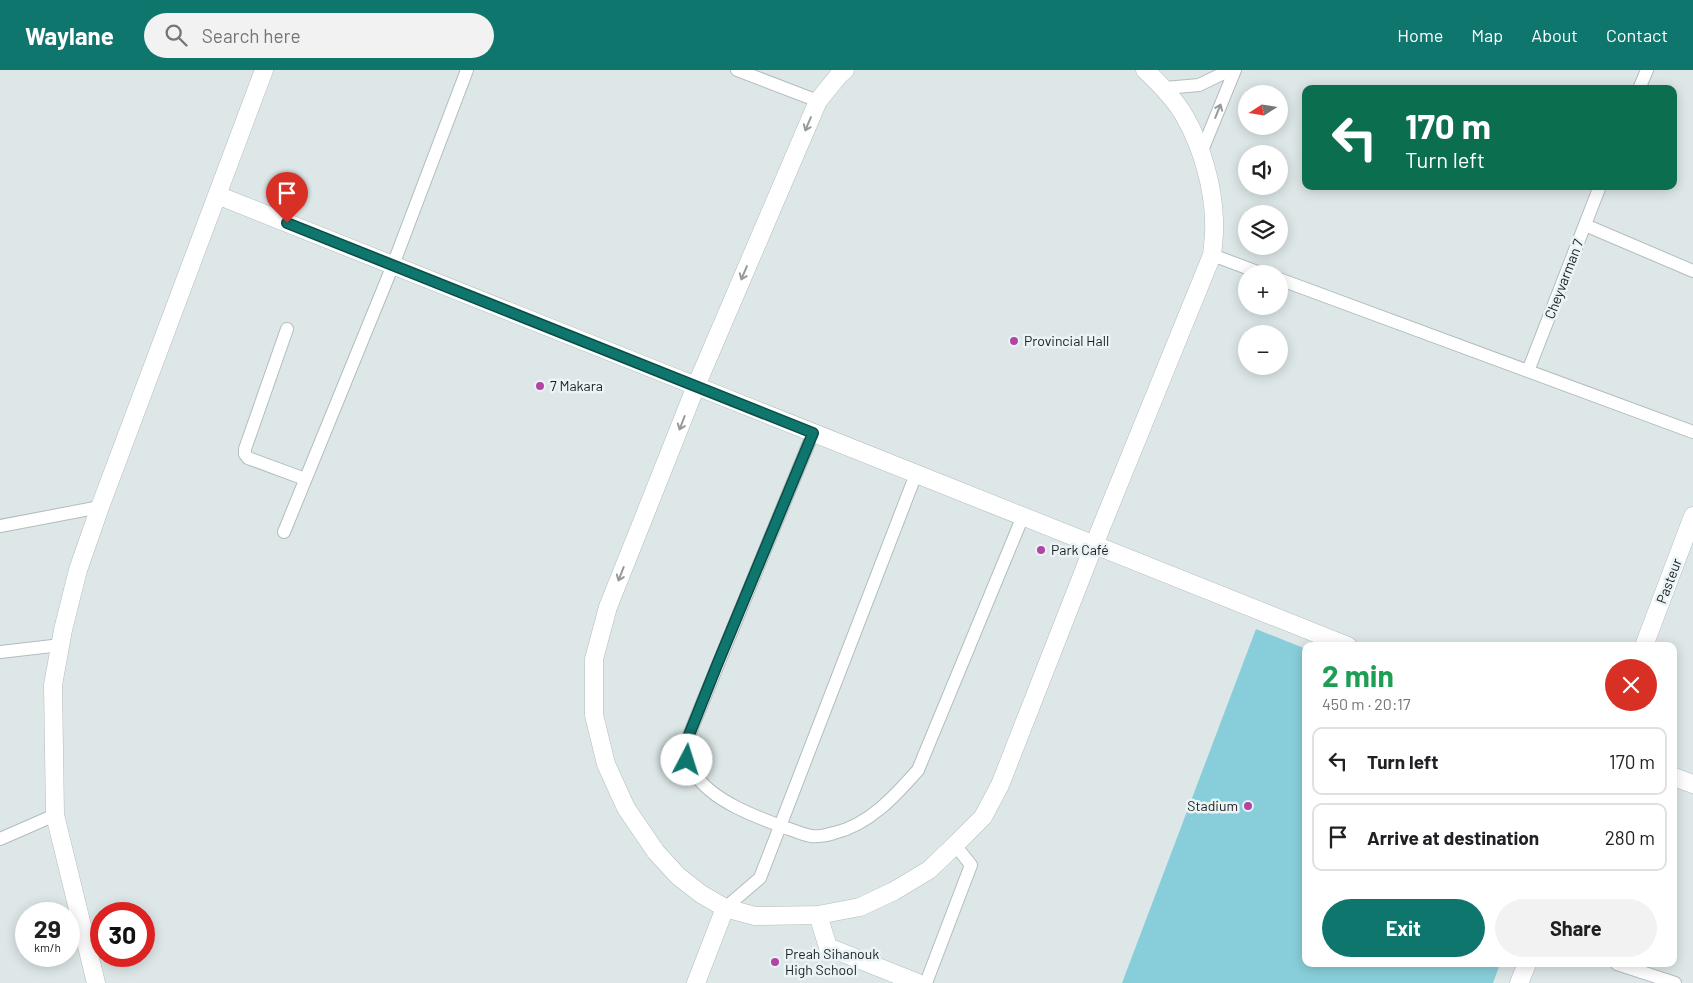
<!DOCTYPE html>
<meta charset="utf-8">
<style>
:root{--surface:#fff;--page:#f2f2f2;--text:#202124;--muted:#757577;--line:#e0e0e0;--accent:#0f766e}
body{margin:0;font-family:Barlow,sans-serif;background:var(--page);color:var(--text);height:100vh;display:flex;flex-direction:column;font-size:19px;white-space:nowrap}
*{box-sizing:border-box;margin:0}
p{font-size:16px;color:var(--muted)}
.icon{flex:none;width:28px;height:28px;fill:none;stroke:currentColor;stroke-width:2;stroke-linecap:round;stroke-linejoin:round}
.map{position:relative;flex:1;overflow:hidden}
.drawer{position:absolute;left:1302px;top:572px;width:375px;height:325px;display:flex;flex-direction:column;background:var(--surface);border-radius:10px;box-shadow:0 2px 12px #0003}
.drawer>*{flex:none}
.banner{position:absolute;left:1302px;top:15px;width:375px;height:105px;border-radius:10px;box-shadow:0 2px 12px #0003;background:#0b6e4f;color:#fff;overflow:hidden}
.needle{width:32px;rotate:258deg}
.buttons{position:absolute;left:1238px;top:15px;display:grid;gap:10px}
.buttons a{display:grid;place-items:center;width:50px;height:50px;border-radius:50%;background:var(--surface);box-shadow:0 2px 12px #0003;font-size:25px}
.speed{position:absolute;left:15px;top:832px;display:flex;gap:10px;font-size:25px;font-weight:700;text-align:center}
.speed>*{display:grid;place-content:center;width:65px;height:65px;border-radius:50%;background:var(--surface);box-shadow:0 2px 12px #0003;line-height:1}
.speed small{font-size:12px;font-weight:400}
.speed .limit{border:8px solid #d22;background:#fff;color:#111}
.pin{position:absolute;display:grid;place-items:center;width:42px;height:42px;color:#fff;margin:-51px -21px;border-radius:50% 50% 50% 0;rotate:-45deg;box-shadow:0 0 5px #0007}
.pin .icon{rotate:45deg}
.me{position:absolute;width:55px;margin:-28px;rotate:5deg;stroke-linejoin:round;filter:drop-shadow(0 0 4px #0008)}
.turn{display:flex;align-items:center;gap:18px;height:105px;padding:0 20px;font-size:22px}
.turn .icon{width:65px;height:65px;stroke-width:2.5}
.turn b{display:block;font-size:35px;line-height:42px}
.round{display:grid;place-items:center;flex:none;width:52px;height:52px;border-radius:26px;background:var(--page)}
.overview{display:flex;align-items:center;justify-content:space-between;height:85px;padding:0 20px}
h1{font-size:30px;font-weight:700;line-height:38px;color:#1e9e55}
.cta{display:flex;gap:10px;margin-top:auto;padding:10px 20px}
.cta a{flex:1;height:58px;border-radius:30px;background:var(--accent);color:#fff;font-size:20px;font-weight:700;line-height:58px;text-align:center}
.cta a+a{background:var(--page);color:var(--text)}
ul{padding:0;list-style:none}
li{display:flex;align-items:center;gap:15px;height:68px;margin:0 10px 8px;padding:0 10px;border:2px solid var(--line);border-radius:10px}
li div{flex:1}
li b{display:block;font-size:19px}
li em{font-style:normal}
header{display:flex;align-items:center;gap:30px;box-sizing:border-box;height:70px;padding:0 25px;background:var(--accent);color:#fff}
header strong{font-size:24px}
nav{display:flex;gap:28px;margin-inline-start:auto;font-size:18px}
.search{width:350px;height:45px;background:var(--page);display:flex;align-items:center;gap:12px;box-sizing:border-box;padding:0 18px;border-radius:28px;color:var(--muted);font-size:19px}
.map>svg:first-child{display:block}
.green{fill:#88ceda}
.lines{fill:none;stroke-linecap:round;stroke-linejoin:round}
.street-casing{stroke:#b3bcbe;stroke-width:14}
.secondary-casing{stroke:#b3bcbe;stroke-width:19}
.street{stroke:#fff;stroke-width:12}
.secondary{stroke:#fff;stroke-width:18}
.oneway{stroke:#989a9a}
.route-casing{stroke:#0a4d48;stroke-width:12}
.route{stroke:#0f766e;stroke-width:9}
.poi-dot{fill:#b245a4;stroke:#eaf4f6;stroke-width:2}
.labels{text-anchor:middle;stroke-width:5;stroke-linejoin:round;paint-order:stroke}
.street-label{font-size:14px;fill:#1b1f1f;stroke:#eaf4f6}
.poi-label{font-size:14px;fill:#1b1f1f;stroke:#eaf4f6;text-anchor:start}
</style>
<header>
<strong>Waylane</strong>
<div class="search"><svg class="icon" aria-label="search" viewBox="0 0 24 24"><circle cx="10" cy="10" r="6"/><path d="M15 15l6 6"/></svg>Search here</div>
<nav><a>Home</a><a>Map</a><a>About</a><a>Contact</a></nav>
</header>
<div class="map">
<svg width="1693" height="913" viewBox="0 0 1693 913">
<rect width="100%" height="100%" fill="#dde7e8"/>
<path class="green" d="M 1256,559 L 1306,579 L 1306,894 L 1500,894 L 1493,913 L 1122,913 Z"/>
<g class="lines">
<g class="street-casing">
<path id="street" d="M 737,0 L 818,31
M 1165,18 L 1199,15 L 1230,0
M 1639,19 L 1647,0
M 1201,83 L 1235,0
M 1585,155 L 1693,201
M 1212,185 L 1263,204
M 1279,209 L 1693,362
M 287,259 L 245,379 L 245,384 L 248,388 L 305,409
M 1528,301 L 1600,116
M 813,363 L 685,675 C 687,686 689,695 695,704 C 713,732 759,748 789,759 C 796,761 804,765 811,766 C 817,767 828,765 834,763 C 869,755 895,726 918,700 L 1023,446
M 0,456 L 100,437
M 284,462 L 393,195 L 467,0
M 0,582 L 61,575
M 0,769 L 55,745
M 725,838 L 760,808 L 916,404
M 1617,894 L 1675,913
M 926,913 L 971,795 L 955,775"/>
</g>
<g class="secondary-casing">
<path id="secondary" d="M 845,0 L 839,5 L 818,31 L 696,316 L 642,452 L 608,537 L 594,589 L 594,645 L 606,694 L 626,738 L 656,782 L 678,806 L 701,824 L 725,838 L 755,846 L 818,845 L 860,837 L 894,821 L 929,800 L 955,775 L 983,747 L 1000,715 L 1094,475 L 1212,185 C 1213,174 1215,162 1214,150 C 1213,116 1202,77 1185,47 C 1175,29 1160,14 1145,0
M 217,125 L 1348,576
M 1644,576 L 1693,446
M 1674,707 L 1693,714
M 818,845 L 828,877 L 918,913
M 96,913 L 55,745 L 53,615 L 63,560 L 78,500 L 100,437 L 264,0
M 696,913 L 725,838
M 1519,913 L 1527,894"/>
</g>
<use href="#street" class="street"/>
<use href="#secondary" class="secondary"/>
</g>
<defs><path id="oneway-shaft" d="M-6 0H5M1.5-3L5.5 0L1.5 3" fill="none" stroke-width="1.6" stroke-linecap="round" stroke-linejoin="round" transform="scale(1.25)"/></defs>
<g class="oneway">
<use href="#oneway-shaft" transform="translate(1218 41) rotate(-68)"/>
<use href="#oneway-shaft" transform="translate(808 54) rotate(113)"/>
<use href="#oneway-shaft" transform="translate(744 203) rotate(113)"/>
<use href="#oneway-shaft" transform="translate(682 353) rotate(111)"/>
<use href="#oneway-shaft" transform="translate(621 504) rotate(111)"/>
</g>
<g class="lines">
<g class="route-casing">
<path id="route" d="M 287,153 L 813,363 L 717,595 L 685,675 L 687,690"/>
</g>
<use href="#route" class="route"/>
</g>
<g class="poi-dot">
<circle cx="1014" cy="271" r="5"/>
<circle cx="540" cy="316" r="5"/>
<circle cx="1041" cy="480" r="5"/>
<circle cx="1248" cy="736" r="5"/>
<circle cx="775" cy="892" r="5"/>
</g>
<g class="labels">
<g class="street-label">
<text transform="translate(1564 209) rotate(-69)" y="5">Cheyvarman 7</text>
<text transform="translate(1669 511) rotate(-69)" y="5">Pasteur</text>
</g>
<g class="poi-label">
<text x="1024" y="276">Provincial Hall</text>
<text x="550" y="321">7 Makara</text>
<text x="1051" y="485">Park Café</text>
<text x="1238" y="741" text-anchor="end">Stadium</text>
<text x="785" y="889">Preah Sihanouk<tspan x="785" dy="16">High School</tspan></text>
</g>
</g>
</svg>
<div class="buttons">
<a><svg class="needle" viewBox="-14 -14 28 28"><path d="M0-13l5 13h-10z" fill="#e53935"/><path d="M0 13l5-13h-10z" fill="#757577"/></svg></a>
<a><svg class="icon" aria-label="sound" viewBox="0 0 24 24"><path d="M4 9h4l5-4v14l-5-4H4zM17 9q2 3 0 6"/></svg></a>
<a><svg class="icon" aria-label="layers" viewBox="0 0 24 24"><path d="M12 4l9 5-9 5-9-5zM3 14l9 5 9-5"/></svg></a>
<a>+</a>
<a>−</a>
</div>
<div class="speed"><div>29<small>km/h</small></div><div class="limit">30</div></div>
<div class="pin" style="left:287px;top:153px;background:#d93025"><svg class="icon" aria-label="arrive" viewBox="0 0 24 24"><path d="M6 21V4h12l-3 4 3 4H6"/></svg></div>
<svg class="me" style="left:687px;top:690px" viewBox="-20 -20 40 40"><circle r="19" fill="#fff"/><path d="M0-13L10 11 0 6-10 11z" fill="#0f766e"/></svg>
<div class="banner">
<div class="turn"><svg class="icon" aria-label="left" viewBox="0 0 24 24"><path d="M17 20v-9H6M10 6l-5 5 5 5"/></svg><div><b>170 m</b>Turn left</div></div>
</div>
<section class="drawer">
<div class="overview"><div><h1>2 min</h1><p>450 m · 20:17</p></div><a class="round" style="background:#d93025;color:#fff"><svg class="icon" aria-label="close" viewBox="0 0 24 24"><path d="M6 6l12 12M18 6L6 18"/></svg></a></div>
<ul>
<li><svg class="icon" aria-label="left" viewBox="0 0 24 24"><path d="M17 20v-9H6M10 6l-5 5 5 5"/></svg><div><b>Turn left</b></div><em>170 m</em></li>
<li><svg class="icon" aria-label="arrive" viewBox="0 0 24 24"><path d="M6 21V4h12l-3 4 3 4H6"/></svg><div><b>Arrive at destination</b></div><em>280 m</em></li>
</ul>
<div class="cta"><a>Exit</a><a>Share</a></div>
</section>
</div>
